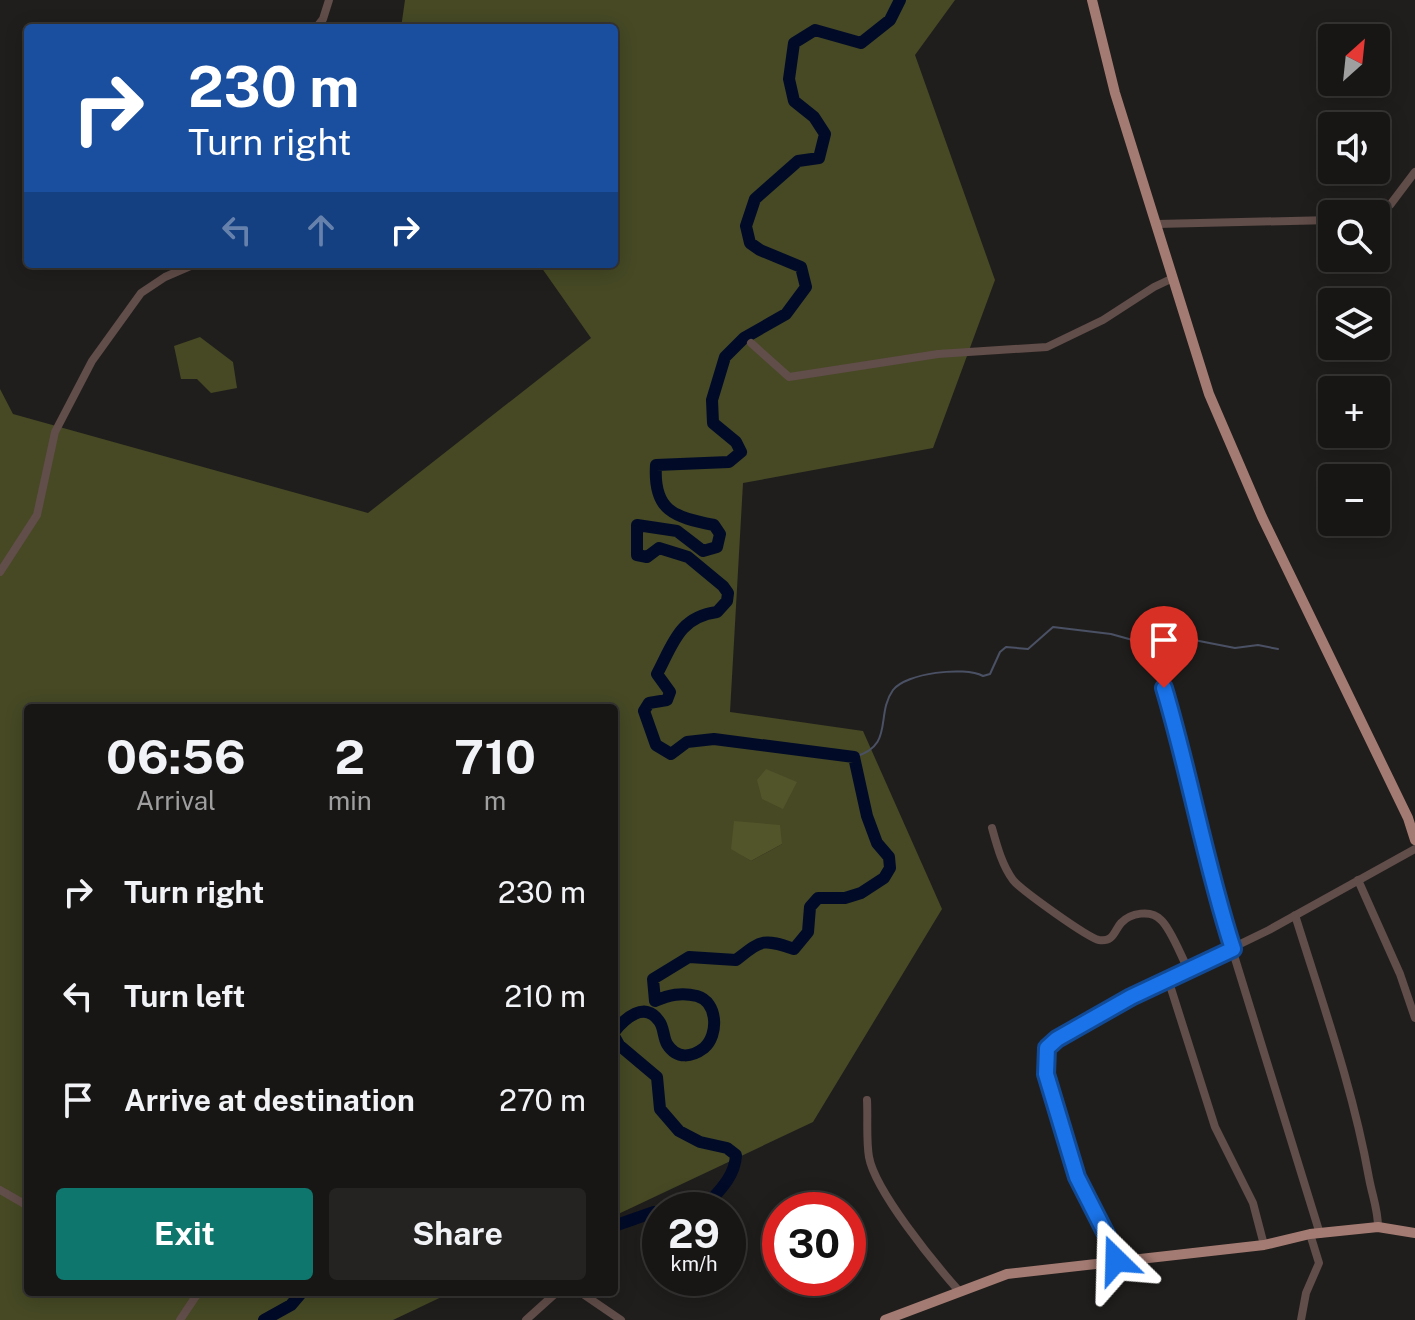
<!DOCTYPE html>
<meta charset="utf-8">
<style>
:root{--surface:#181615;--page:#252322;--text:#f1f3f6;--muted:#9f9fa0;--line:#363534;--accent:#0f766e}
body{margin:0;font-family:"Public Sans",sans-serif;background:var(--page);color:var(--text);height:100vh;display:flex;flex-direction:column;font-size:30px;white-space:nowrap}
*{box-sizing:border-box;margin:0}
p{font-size:26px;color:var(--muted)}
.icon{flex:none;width:44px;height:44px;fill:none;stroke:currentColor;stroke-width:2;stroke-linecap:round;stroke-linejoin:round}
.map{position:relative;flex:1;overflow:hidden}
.details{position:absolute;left:24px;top:704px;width:594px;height:592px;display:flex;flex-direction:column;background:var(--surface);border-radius:8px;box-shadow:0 4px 20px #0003,0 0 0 2px var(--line)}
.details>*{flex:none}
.hud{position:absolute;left:24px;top:24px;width:594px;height:244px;border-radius:8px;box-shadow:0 4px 20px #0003,0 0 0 2px var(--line);background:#1a4fa0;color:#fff;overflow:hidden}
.needle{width:52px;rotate:27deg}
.buttons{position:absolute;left:1318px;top:24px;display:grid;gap:16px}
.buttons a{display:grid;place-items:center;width:72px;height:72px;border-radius:8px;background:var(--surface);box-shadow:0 4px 20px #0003,0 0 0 2px var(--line);font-size:40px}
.speed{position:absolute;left:642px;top:1192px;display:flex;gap:16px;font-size:40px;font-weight:700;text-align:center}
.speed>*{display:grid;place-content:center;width:104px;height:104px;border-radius:50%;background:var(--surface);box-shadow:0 4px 20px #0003,0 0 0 2px var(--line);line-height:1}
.speed small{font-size:20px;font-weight:400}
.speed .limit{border:12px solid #d22;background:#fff;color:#111}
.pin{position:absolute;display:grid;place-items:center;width:68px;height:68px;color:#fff;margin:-82px -34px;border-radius:50% 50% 50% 0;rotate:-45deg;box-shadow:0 0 8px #0007}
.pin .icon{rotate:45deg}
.me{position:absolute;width:88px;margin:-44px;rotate:338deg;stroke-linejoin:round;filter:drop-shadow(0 0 6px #0008)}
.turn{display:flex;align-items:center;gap:28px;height:168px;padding:0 32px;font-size:36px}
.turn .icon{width:104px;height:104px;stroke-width:2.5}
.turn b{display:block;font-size:56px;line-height:68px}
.lanes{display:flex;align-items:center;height:76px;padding:0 32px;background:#0003;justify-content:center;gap:40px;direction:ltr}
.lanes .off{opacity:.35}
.eta{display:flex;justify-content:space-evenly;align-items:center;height:136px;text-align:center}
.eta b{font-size:48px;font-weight:700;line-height:56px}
.action{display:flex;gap:16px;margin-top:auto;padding:16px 32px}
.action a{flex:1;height:92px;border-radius:8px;background:var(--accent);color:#fff;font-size:32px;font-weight:700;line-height:92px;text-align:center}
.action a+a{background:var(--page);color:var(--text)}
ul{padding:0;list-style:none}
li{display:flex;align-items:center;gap:24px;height:104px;padding:0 32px}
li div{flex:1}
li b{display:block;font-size:30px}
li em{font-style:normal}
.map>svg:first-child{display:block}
.green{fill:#464924;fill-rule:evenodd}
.forest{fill:#52552a}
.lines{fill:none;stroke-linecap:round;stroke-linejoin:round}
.stream{stroke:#4a5164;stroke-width:2}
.river{stroke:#010b28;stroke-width:12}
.minor{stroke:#614d49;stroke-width:8}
.major{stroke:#a47b72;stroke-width:10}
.route-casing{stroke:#114b97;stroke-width:20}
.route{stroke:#1a73e8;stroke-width:14}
</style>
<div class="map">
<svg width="1415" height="1320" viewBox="0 0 1415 1320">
<rect width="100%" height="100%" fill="#201e1c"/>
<path class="green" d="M 405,0 L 955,0 L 915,55 L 995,280 L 933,448 L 743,483 L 730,712 L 863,731 L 942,909 L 813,1122 L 614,1216 L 614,708 L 28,708 L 28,1292 L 452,1292 L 393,1320 L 0,1320 L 0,389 L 13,414 L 368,513 L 591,338 L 539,264 L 614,264 L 614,28 L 401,28 ZM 782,844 L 751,861 L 731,848 Z
M 200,337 L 233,362 L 237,388 L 211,393 L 197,379 L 181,379 L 174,346 Z"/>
<path class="forest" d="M 766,769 L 797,782 L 783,809 L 762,799 L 757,780 Z
M 734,821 L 780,825 L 782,844 L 751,861 L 731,849 Z"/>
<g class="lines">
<path class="stream" d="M 854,757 C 895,746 875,715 893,690 C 906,673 964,666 983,676 L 990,674 L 1000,652 L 1006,647 L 1028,649 L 1053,627 L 1111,634 L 1154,646 L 1194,640 L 1235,648 L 1258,645 L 1278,649"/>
<path class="river" d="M 614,1032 C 624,1019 645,1000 659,1021 C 664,1027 663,1037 667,1044 C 677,1060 692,1057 704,1048 C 719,1035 718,1002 697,996 C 681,992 669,995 655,1001 L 653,979 L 689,957 L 736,960 C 762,940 762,938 794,949 L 808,932 L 810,907 L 818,898 L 845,898 L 861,893 L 884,878 L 890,868 L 889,857 L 877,843 L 867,816 L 854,757 L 714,739 L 687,742 L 671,754 L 656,745 L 644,711 L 649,703 L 667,700 L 670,692 L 657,674 C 673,644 679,617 717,612 L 727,601 L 728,593 L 723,586 L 688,557 L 659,548 L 647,557 L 637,555 L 637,525 L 677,531 L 703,551 L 717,547 L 720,534 L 714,525 C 674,517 653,511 656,465 L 729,462 L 741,452 L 736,442 L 713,423 L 712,400 L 725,357 L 744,338 L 786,314 L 806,287 L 801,267 L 760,250 L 750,243 L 746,226 L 755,199 L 798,161 L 819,158 L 825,134 L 814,117 L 794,101 L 789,79 L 794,43 L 815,30 L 861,43 L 890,20 L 900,0
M 614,1036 L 619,1045 L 657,1077 L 660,1109 L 679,1131 L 700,1142 L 727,1148 L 736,1155 C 735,1178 717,1193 702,1210
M 614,1226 L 654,1212 L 660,1214
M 264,1320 L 291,1305 L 302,1292"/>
<path class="minor" d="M 316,28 L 323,19 L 329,0
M 1376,217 L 1390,205 L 1415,172
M 1157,224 L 1332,220
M 751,343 L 789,377 L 938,354 L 1047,347 L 1103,320 L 1154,287 L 1173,278
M 0,572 L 37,515 L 55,432 L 92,361 L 141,293 L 165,277 L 195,264
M 1164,688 L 1206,847 L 1212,884 L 1320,1234
M 992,828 C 997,846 1002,865 1013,880 C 1021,890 1088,938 1099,940 C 1114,942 1114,931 1121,923 C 1130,913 1151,909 1161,920 C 1171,929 1181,956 1188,969
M 1358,880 L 1400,974 L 1415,1018
M 1295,915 C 1322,1002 1353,1088 1369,1178 C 1372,1195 1378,1209 1378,1227
M 1168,979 L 1215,1127 L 1253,1203 L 1264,1245
M 867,1100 C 868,1119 866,1139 869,1157 C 875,1191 935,1264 959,1291
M 0,1190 L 28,1206
M 1116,1260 L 1109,1240 L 1077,1177 L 1046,1074 L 1047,1048 L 1057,1039 L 1131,997 L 1269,930 L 1415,849
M 580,1292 L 621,1320
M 180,1320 L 196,1296 L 191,1292
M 526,1320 L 557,1292
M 1301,1320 L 1306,1293 L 1319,1263 L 1310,1234"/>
<path class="major" d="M 1092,0 L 1115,93 L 1209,394 L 1262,517 L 1408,818 L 1415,840
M 885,1320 L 1007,1274 L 1264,1245 L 1310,1234 L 1378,1227 L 1415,1233"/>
</g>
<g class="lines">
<g class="route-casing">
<path id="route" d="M 1116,1260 L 1109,1240 L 1077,1177 L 1046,1074 L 1047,1048 L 1057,1039 L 1131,997 L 1233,949 C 1205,863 1190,775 1164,688"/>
</g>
<use href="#route" class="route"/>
</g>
</svg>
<div class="buttons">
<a><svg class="needle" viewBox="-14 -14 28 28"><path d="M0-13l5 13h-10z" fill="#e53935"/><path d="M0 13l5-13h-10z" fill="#9f9fa0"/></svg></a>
<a><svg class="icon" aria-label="sound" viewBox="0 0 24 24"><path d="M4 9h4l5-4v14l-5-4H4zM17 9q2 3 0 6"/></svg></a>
<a><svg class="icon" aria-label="search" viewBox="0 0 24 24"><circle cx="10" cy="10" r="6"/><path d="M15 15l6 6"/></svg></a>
<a><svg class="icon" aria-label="layers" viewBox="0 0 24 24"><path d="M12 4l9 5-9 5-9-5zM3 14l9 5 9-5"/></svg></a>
<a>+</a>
<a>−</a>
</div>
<div class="speed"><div>29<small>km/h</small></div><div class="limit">30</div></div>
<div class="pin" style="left:1164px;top:688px;background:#d93025"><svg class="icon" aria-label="arrive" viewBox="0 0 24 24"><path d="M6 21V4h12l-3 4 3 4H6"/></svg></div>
<svg class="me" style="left:1116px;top:1260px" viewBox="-20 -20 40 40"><path d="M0-17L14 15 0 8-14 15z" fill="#1a73e8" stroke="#fff" stroke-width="4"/></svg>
<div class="hud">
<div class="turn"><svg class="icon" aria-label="right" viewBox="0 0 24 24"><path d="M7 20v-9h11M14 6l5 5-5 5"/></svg><div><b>230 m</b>Turn right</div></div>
<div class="lanes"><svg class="icon off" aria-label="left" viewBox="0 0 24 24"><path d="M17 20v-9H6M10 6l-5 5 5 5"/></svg><svg class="icon off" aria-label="ahead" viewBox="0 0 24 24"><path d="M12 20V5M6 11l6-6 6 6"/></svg><svg class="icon" aria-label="right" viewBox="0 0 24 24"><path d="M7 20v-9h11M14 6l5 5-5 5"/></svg></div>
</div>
<section class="details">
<div class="eta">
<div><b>06:56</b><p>Arrival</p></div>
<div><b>2</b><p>min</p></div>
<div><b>710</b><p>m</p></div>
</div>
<ul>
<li><svg class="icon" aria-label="right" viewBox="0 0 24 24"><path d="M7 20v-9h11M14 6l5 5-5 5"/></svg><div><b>Turn right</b></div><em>230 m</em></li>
<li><svg class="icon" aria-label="left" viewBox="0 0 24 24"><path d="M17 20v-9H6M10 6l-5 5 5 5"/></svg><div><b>Turn left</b></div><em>210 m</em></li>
<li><svg class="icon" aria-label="arrive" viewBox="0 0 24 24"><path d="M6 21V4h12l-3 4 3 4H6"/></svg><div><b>Arrive at destination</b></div><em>270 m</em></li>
</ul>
<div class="action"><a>Exit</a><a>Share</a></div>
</section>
</div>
